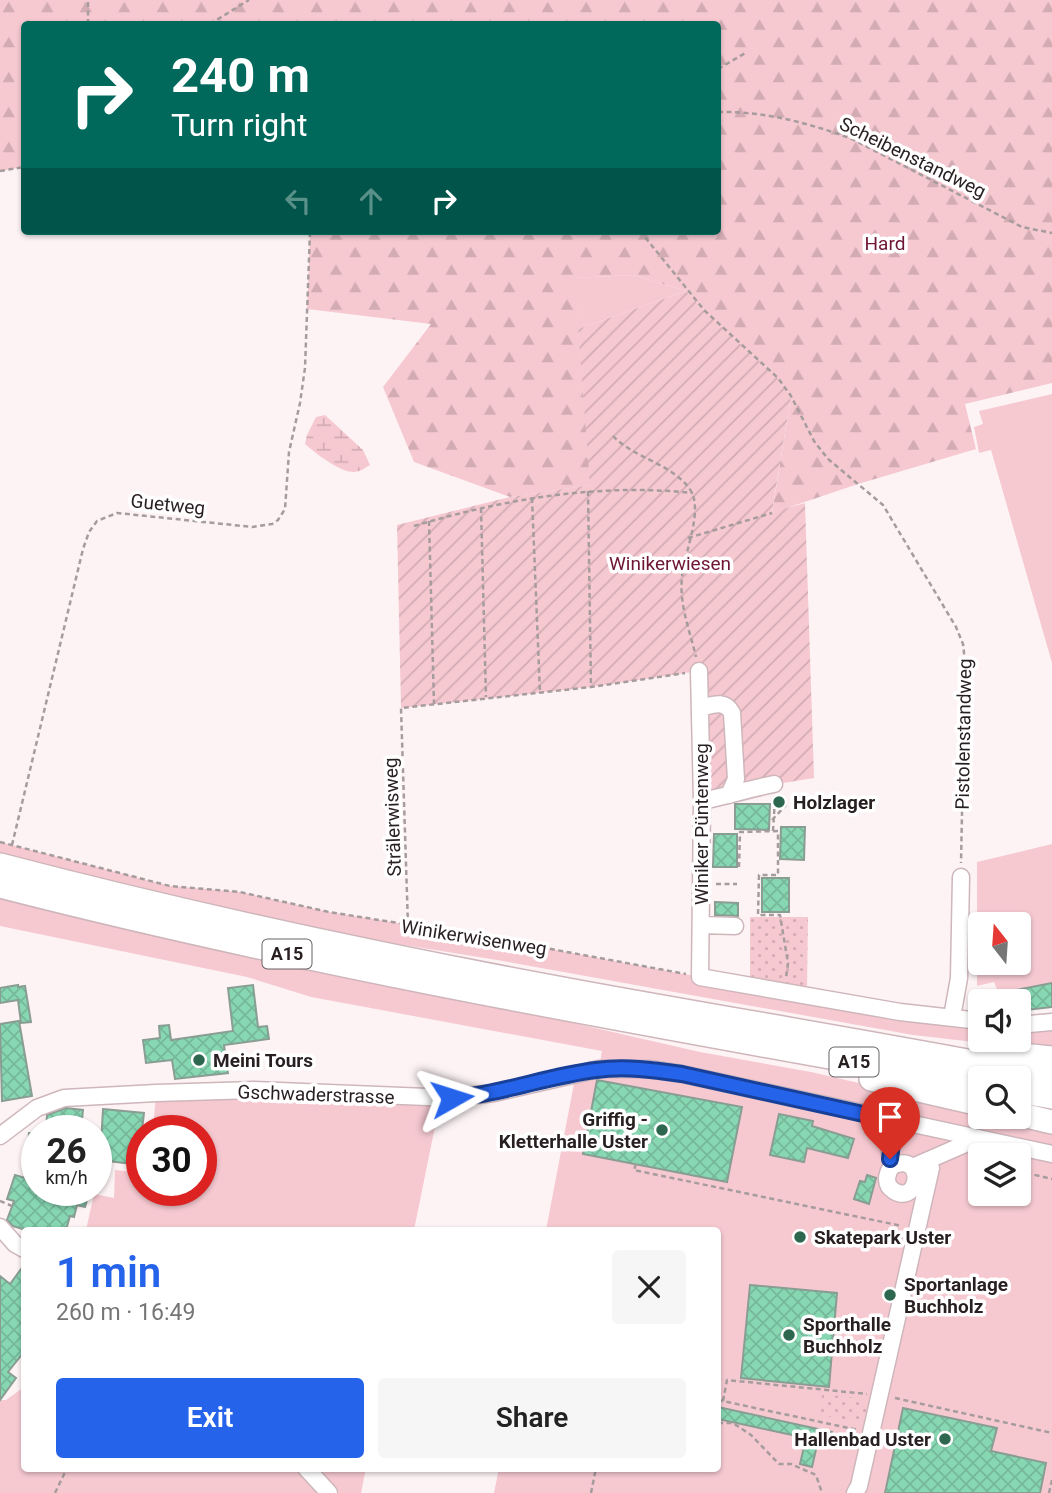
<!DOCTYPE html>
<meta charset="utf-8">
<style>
:root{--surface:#fff;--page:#f6f6f6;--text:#222;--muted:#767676;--accent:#2563eb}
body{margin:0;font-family:Roboto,sans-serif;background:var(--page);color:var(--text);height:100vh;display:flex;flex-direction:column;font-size:26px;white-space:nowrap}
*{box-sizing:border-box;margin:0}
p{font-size:23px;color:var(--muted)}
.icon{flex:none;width:38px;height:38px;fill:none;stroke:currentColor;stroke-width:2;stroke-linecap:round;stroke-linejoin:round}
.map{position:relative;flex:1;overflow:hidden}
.details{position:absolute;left:21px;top:1227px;width:700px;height:245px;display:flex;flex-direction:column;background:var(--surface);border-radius:7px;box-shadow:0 2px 5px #0004}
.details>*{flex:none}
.hud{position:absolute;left:21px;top:21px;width:700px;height:214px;border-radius:7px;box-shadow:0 2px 5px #0004;background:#00695c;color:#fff;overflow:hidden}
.needle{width:46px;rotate:343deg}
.buttons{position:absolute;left:968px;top:912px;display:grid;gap:14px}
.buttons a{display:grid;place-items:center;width:63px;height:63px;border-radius:7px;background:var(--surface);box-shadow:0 2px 5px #0004;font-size:35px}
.speed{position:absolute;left:21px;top:1115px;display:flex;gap:14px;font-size:35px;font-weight:700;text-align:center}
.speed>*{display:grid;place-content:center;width:91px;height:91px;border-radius:50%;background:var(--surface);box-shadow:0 2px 5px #0004;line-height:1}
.speed small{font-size:18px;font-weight:400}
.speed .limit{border:10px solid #d22;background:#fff;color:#111}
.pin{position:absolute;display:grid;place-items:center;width:60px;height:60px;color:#fff;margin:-72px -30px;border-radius:50% 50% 50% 0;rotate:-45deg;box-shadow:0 0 7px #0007}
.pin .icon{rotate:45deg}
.me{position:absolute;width:77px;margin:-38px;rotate:84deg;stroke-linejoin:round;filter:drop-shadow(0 0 5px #0008)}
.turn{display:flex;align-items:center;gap:24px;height:147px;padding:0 35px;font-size:32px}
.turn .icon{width:91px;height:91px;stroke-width:2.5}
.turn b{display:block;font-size:49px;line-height:60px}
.lanes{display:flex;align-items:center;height:66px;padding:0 35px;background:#0003;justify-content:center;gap:35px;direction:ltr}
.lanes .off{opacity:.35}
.round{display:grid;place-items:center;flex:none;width:74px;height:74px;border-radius:7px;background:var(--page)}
.head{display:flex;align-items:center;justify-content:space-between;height:119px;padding:0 35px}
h1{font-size:42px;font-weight:600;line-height:52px;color:var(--accent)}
.button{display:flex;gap:14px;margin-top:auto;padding:14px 35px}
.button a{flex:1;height:80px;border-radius:7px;background:var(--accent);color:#fff;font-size:28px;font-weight:600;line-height:80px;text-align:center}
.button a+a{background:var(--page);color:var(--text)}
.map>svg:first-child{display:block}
.grass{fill:#f6c9d1;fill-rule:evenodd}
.forest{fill:url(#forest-firs)}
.wetland{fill:url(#wetland-marsh)}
.park{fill:url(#park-dots)}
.garden{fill:url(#garden-furrows)}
.building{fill:url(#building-cross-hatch);stroke:#899d93;stroke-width:2}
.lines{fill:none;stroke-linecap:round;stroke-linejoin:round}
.minor-casing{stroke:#ceb6bb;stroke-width:19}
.highway-casing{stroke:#ceb6bb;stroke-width:26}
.path{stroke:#a69c9e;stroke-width:2.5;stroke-dasharray:5 3.5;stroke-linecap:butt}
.minor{stroke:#fff;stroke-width:16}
.highway{stroke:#fff;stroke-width:23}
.route-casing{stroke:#184099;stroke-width:18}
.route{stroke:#2563eb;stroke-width:12}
.poi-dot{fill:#2e6750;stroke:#fff;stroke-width:2.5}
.labels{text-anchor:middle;stroke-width:7;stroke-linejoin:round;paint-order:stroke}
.shield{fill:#fff;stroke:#686264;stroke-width:2}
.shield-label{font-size:18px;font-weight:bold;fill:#281f21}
.street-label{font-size:19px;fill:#281f21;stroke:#fff}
.park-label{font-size:19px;fill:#6e1434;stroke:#fff}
.poi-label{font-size:19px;font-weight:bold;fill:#281f21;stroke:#fff;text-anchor:start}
</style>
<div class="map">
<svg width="1052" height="1493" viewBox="0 0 1052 1493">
<defs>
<pattern id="forest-firs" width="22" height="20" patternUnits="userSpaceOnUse" patternTransform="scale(1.75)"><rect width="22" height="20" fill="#f6c9d1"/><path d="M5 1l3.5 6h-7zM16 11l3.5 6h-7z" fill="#d3acb3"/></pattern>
<pattern id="wetland-marsh" width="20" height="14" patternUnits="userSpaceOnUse" patternTransform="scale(1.75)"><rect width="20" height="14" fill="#f6c9d1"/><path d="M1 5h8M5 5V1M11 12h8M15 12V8" fill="none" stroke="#d3acb3"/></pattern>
<pattern id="park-dots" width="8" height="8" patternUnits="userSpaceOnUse" patternTransform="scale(1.75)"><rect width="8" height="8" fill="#f6c9d1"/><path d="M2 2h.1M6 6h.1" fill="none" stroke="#d3acb3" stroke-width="1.8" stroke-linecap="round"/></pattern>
<pattern id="garden-furrows" width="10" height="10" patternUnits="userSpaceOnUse" patternTransform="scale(1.75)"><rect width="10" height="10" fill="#f6c9d1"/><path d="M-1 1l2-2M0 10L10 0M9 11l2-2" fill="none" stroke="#d3acb3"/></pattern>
<pattern id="building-cross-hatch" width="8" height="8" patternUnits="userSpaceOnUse" patternTransform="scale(1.75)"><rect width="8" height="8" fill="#87d7b3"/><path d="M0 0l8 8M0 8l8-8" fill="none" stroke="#75b89a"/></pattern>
</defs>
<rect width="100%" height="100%" fill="#fdf3f5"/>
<path class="grass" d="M 633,275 L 686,291 L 578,329 L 573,278 Z
M 1052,394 L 1052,663 L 991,450 L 979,453 L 974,427 L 983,424 L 979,411 Z
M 0,842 L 170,886 L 240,892 L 329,912 L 486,937 L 700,977 L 980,1021 L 980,1040 L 1018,1040 L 1019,1025 L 1052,1022 L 1052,1051 L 913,1035 L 497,960 L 324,932 L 176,899 L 0,854 Z
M 1052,844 L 1052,983 L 1020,989 L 1019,987 L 1017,990 L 999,994 L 994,982 L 977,986 L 977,862 ZM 980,924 L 1018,924 L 1018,962 L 980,962 Z
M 0,895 L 219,950 L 556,1019 L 700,1052 L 811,1072 L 980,1111 L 980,1116 L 1004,1117 L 1052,1128 L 1052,1149 L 600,1063 L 602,1051 L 311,997 L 247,977 L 0,926 Z
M 576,1073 L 651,1075 L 1052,1160 L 1052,1493 L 494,1493 L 499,1468 L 718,1468 L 718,1230 L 546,1230 ZM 980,1155 L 1018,1155 L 1018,1194 L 980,1194 Z
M 156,1093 L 441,1097 L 414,1230 L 86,1230 L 94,1194 L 114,1198 L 115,1170 L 142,1173 L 142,1190 L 201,1190 L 201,1130 L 153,1130 Z
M 24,1387 L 24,1468 L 366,1468 L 361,1493 L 0,1493 L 0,1400 L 6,1400 Z"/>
<path class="forest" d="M 0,0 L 1052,0 L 1052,383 L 965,404 L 976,449 L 858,484 L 772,513 L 791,396 L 778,378 L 704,310 L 686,291 L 633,275 L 574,278 L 591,485 L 510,497 L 414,462 L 383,387 L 431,324 L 307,309 L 310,231 L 718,231 L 718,24 L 24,24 L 24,167 L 0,171 Z"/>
<path class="wetland" d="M 325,415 L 363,450 L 370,465 C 365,468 360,472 354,472 C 341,473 315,453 305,444 L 307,435 L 316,417 Z"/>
<path class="park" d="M 750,917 L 808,917 L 807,987 L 750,977 Z
M 822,1394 L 873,1400 L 868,1424 L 820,1415 Z"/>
<path class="garden" d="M 686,291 L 704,310 L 778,378 L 791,396 L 772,512 L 805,503 L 814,778 L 741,790 L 702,801 L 699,671 L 591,687 L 401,708 L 397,525 L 510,497 L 590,485 L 578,329 Z"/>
<path class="building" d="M 735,804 L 770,804 L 769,830 L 735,829 Z
M 781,827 L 805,827 L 804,860 L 780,859 Z
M 714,834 L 737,834 L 737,867 L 713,867 Z
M 762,878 L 789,878 L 789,912 L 762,912 Z
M 715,902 L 738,903 L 738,916 L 715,915 Z
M 1052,983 L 1052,1007 L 1018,1011 L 1018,1001 L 987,1001 L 986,996 Z
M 18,985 L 18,987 L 25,986 L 31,1022 L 21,1023 L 18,1000 L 0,1003 L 0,988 Z
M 253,985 L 258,1027 L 267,1026 L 269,1039 L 224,1045 L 228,1073 L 175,1079 L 172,1060 L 146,1063 L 143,1040 L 160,1038 L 159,1026 L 169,1025 L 171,1040 L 233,1031 L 228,988 Z
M 19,1021 L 32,1096 L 2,1101 L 0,1024 Z
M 597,1080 L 742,1107 L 727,1182 L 583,1154 Z
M 66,1108 L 83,1110 L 81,1130 L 46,1130 L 47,1115 Z
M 103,1109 L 144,1113 L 142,1130 L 142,1165 L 100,1160 Z
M 779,1114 L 813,1121 L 812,1126 L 854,1139 L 848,1158 L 807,1148 L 804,1162 L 770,1155 Z
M 29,1133 L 37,1133 L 37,1190 L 81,1190 L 80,1195 L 88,1197 L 85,1207 L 77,1205 L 74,1217 L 70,1216 L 66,1230 L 26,1230 L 13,1226 L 7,1220 L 14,1201 L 7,1199 L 15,1175 L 25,1178 Z
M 867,1175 L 876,1178 L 869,1204 L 854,1199 L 860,1181 L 865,1182 Z
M 24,1265 L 24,1352 L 8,1372 L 16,1378 L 0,1400 L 0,1276 L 10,1284 Z
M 750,1285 L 837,1293 L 829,1387 L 741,1378 Z
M 718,1407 L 832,1432 L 830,1444 L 818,1441 L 812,1467 L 800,1464 L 806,1438 L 718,1419 Z
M 903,1408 L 997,1428 L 991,1451 L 1046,1463 L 1040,1493 L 885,1493 Z"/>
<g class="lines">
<g class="minor-casing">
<path id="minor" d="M 699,671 L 702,801 L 700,977 L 900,1012 L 980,1021
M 700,708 C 712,705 725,699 732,713 L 736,779 L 729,795
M 702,801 C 726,796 749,789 774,784
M 701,925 L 735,926
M 952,1017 L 959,978 L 961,877
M 1018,1025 L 1052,1022
M 0,1136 L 37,1108 L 64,1098 L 156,1093 L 254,1090 L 452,1098 L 494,1093 L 599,1069 L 649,1069 L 682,1074 L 1052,1154
M 917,1165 L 979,1138
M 892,1166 C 926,1151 920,1206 894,1191 C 884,1185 886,1174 892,1166 L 889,1148 L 895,1121
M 0,1227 L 15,1244 L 24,1249
M 306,1468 L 329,1493
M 855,1493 L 859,1486 L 931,1168"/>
</g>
<g class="highway-casing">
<path id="highway" d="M 0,865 C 195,916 392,958 590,994 C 744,1022 898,1047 1052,1077
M 0,886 C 323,969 652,1025 980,1084
M 993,1052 L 1052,1058
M 871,1079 L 980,1104
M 1018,1091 L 1052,1097
M 1018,1114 L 1052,1122"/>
</g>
<path class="path" d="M 88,24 L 88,0
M 210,24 L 249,0
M 718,69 L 747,52
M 718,112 C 764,111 809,123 852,139 L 1022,227 L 1052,233
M 0,171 L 24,167
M 640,231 L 704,310 L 778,378 L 791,396 L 814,441 L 828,459 L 883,505 L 956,627 L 963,644 L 965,662 L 961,863
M 613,436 C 634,458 670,463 689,488 C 705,508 684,553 682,577 C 679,605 690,631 696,657
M 588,491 L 591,687
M 532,498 L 540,693
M 481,508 L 486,697
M 429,521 L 434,704
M 414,526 C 505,499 597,483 693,493
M 688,538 L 772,513
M 772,820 L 786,805
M 773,831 L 775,799
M 0,842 L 170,886 L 240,892 L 329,912 L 486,937 L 686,974
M 12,845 L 83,549 L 89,532 L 97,521 L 117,513 L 252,527 L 272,524 L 278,520 L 285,509 L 289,452 L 300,403 L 305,368 L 310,231
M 739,867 L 740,832 L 778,831 L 778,875 L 759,875 L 758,915 L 780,915 L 788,963 L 786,978
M 716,884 L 737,884
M 408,926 L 401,708 L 591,687 L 685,673
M 970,1159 L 980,1161
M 636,1164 L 634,1170 L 902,1226
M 1018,1171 L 1052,1179
M 0,1201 L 12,1206
M 895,1398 L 1052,1433
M 718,1400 L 858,1430
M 723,1401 L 727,1380 L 867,1394
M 718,1423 L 733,1423 L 751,1435 L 779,1464 L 791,1464 L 816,1475 L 822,1493
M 55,1493 L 67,1468
M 591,1493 L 596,1468
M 1049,1493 L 1052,1480"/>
<use href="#minor" class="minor"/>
<use href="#highway" class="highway"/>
</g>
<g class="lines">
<g class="route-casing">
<path id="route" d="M 452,1098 C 502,1094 547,1076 596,1070 C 625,1066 654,1070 682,1074 L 895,1121 L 890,1159"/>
</g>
<use href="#route" class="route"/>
</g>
<g class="poi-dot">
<circle cx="779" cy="802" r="7"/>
<circle cx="199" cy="1060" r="7"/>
<circle cx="662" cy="1130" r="7"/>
<circle cx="800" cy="1237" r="7"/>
<circle cx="890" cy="1295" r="7"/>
<circle cx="789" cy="1335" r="7"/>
<circle cx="945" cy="1439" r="7"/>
</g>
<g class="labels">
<g class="shield">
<rect x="262.5" y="939.5" width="49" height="29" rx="5"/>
<rect x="829.5" y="1047.5" width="49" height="29" rx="5"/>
</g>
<g class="shield-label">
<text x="287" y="960">A15</text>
<text x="854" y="1068">A15</text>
</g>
<g class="street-label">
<text transform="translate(913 157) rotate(26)" y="7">Scheibenstandweg</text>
<text transform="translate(168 504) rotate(6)" y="7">Guetweg</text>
<text transform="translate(963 734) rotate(-89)" y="7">Pistolenstandweg</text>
<text transform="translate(392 817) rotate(-92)" y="7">Strälerwisweg</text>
<text transform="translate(701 824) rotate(-90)" y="7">Winiker Püntenweg</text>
<text transform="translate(474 937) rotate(9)" y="7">Winikerwisenweg</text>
<text transform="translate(316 1094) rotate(2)" y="7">Gschwaderstrasse</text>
</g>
<g class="park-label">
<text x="885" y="250">Hard</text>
<text x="670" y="570">Winikerwiesen</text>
</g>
<g class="poi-label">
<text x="793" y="809">Holzlager</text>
<text x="213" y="1067">Meini Tours</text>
<text x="648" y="1126" text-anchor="end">Griffig -<tspan x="648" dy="22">Kletterhalle Uster</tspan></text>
<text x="814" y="1244">Skatepark Uster</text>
<text x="904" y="1291">Sportanlage<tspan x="904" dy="22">Buchholz</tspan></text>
<text x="803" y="1331">Sporthalle<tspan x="803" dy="22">Buchholz</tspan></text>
<text x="931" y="1446" text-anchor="end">Hallenbad Uster</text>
</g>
</g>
</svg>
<div class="buttons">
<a><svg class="needle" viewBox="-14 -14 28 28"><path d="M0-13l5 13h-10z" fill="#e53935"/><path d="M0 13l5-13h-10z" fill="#767676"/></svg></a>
<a><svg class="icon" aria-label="sound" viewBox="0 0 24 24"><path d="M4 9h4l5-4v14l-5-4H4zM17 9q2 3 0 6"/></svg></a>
<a><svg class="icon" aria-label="search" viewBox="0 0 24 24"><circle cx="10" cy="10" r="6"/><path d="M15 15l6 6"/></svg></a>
<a><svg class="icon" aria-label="layers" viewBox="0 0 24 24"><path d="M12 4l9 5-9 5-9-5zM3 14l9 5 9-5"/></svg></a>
</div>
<div class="speed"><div>26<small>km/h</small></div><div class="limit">30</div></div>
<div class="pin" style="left:890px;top:1159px;background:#d93025"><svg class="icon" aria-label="arrive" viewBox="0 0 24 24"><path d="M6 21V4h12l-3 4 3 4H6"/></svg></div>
<svg class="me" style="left:452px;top:1098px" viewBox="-20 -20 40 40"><path d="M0-17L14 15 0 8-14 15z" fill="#2563eb" stroke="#fff" stroke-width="4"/></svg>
<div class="hud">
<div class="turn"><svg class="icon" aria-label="right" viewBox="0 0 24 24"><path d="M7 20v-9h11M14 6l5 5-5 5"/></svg><div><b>240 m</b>Turn right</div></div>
<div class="lanes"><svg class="icon off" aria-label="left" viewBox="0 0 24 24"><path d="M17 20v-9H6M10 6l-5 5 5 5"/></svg><svg class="icon off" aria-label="ahead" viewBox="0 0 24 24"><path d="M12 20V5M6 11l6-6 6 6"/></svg><svg class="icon" aria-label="right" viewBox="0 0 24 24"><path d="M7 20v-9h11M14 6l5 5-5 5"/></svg></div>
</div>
<section class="details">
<div class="head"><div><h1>1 min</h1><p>260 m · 16:49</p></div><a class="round"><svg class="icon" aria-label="close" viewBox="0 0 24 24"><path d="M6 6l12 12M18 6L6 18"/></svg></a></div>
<div class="button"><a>Exit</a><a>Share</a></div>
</section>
</div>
